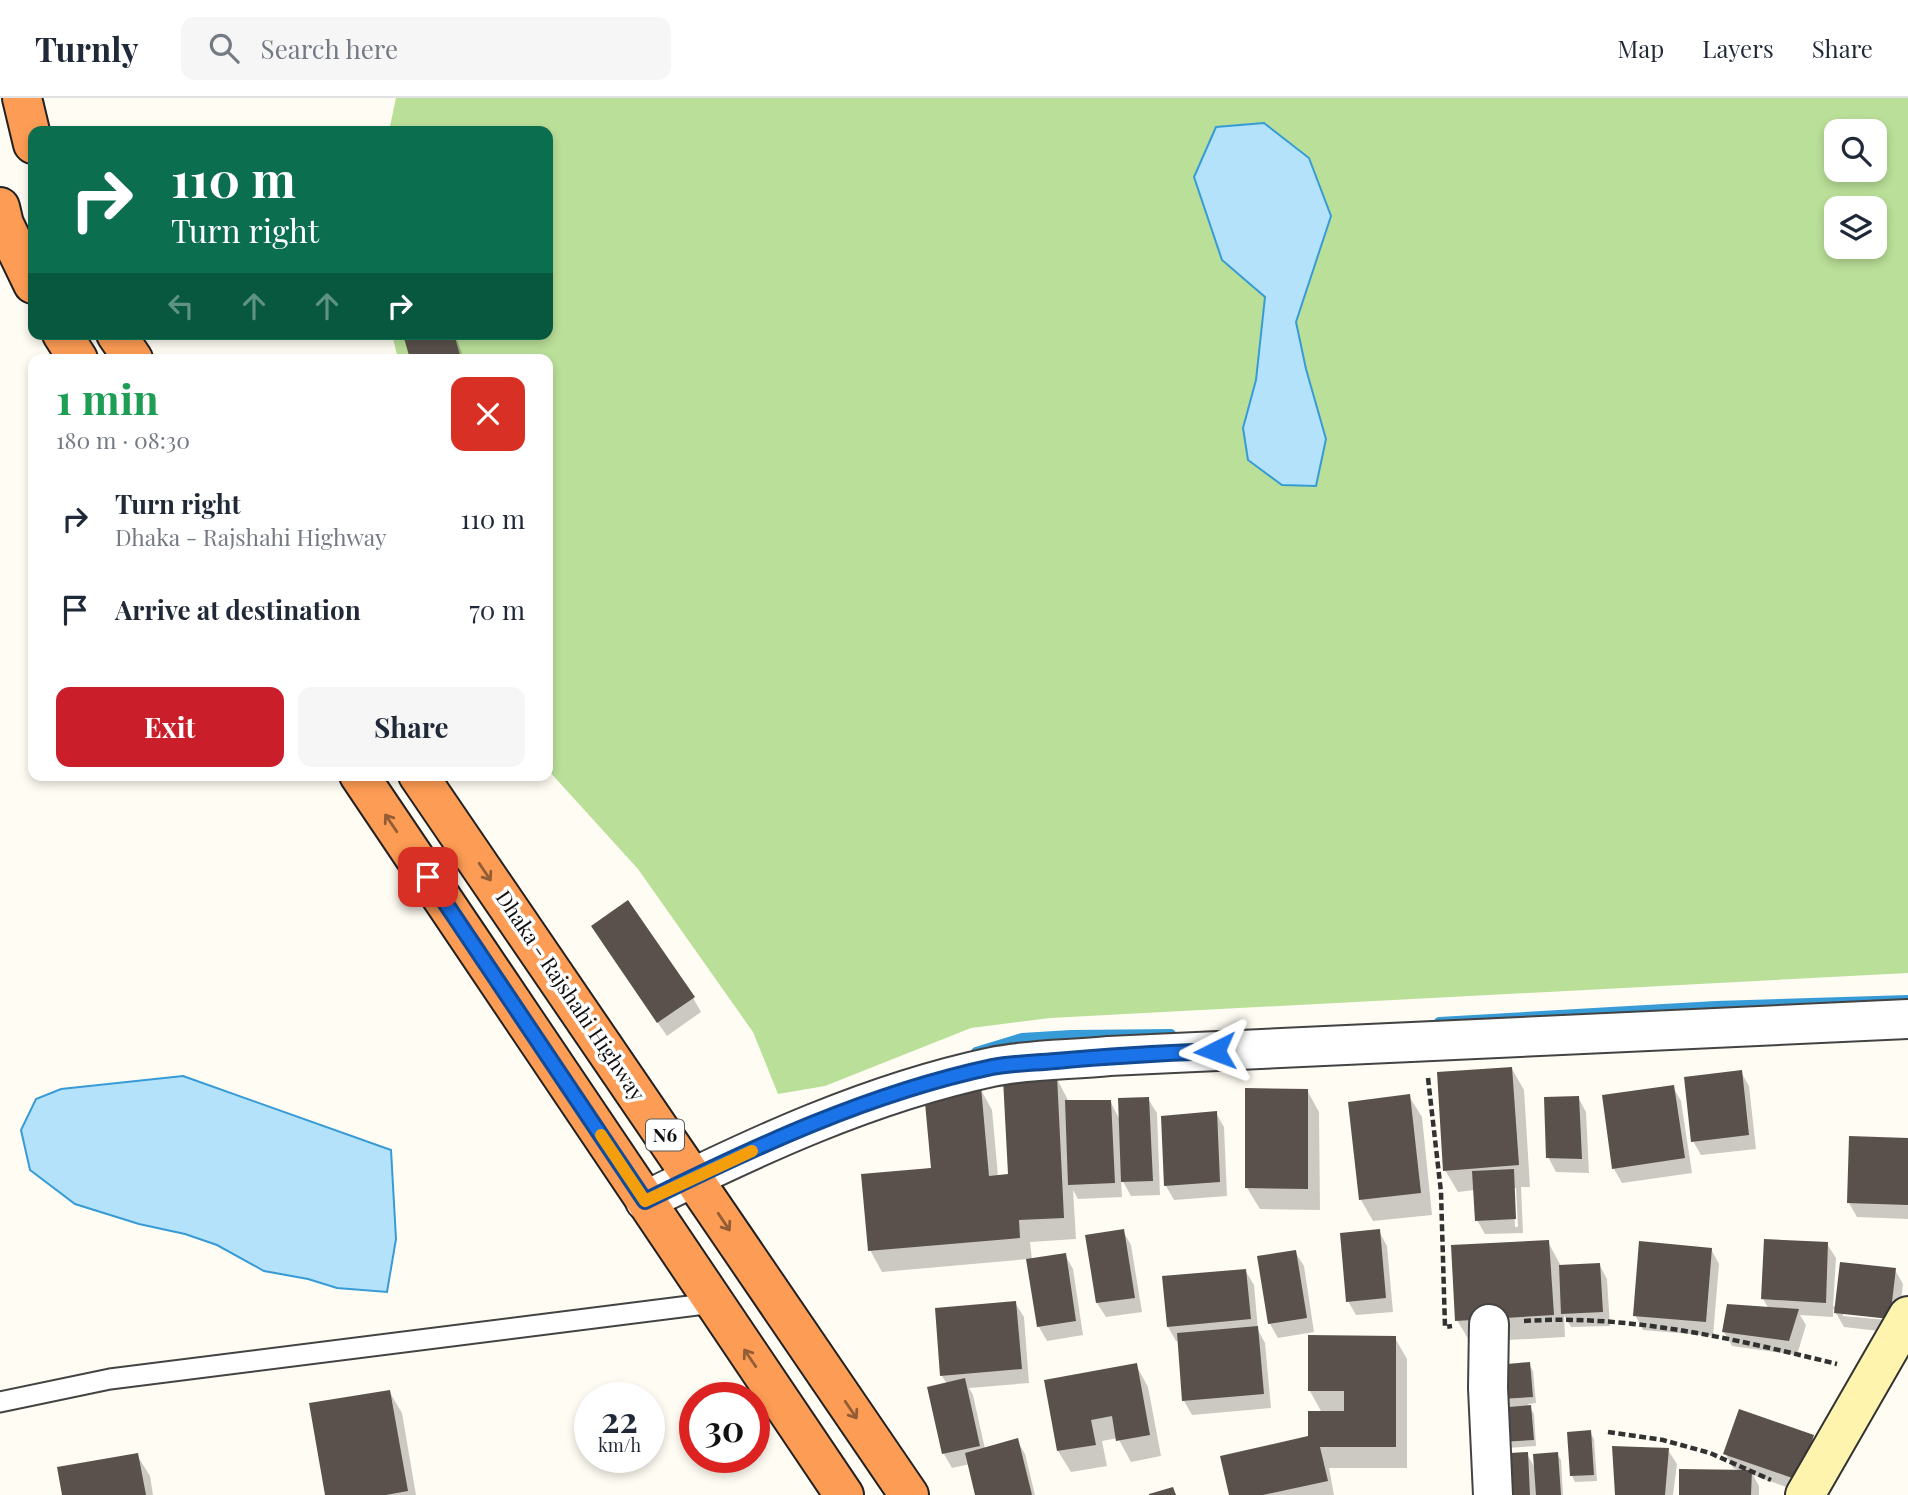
<!DOCTYPE html>
<meta charset="utf-8">
<style>
:root{--surface:#fff;--page:#f6f6f7;--text:#1f2937;--muted:#747a83;--line:#e0e1e3;--accent:#ca1e2b}
body{margin:0;font-family:"Playfair Display",serif;background:var(--page);color:var(--text);height:100vh;display:flex;flex-direction:column;font-size:26px;white-space:nowrap}
*{box-sizing:border-box;margin:0}
p{font-size:23px;color:var(--muted)}
.icon{flex:none;width:38px;height:38px;fill:none;stroke:currentColor;stroke-width:2;stroke-linecap:round;stroke-linejoin:round}
.map{position:relative;flex:1;overflow:hidden}
.details{position:absolute;left:28px;top:256px;width:525px;height:427px;display:flex;flex-direction:column;background:var(--surface);border-radius:14px;box-shadow:0 4px 10px #0003}
.details>*{flex:none}
.banner{position:absolute;left:28px;top:28px;width:525px;height:214px;border-radius:14px;box-shadow:0 4px 10px #0003;background:#0b6e4f;color:#fff;overflow:hidden}
.tools{position:absolute;left:1824px;top:21px;display:grid;gap:14px}
.tools a{display:grid;place-items:center;width:63px;height:63px;border-radius:14px;background:var(--surface);box-shadow:0 4px 10px #0003;font-size:35px}
.speed{position:absolute;left:574px;top:1284px;display:flex;gap:14px;font-size:35px;font-weight:700;text-align:center}
.speed>*{display:grid;place-content:center;width:91px;height:91px;border-radius:50%;background:var(--surface);box-shadow:0 4px 10px #0003;line-height:1}
.speed small{font-size:18px;font-weight:400}
.speed .limit{border:10px solid #d22;background:#fff;color:#111}
.pin{position:absolute;display:grid;place-items:center;width:60px;height:60px;color:#fff;margin:-30px;border-radius:14px;box-shadow:0 4px 10px #0006}
.me{position:absolute;width:77px;margin:-38px;rotate:267deg;stroke-linejoin:round;filter:drop-shadow(0 0 5px #0008)}
.turn{display:flex;align-items:center;gap:24px;height:147px;padding:0 28px;font-size:32px}
.turn .icon{width:91px;height:91px;stroke-width:2.5}
.turn b{display:block;font-size:49px;line-height:60px}
.lanes{display:flex;align-items:center;height:66px;padding:0 28px;background:#0003;justify-content:center;gap:35px;direction:ltr}
.lanes .off{opacity:.35}
.round{display:grid;place-items:center;flex:none;width:74px;height:74px;border-radius:14px;background:var(--page)}
.summary{display:flex;align-items:center;justify-content:space-between;height:119px;padding:0 28px}
h1{font-size:42px;font-weight:700;line-height:52px;color:#1e9e55}
.action{display:flex;gap:14px;margin-top:auto;padding:14px 28px}
.action a{flex:1;height:80px;border-radius:14px;background:var(--accent);color:#fff;font-size:28px;font-weight:700;line-height:80px;text-align:center}
.action a+a{background:var(--page);color:var(--text)}
ul{padding:0;list-style:none}
li{display:flex;align-items:center;gap:21px;height:91px;padding:0 28px}
li div{flex:1}
li b{display:block;font-size:26px}
li em{font-style:normal}
header{display:flex;align-items:center;gap:42px;box-sizing:border-box;height:98px;padding:0 35px;background:var(--surface);border-bottom:2px solid var(--line)}
header strong{font-size:33px}
nav{display:flex;gap:38px;margin-inline-start:auto;font-size:24px}
.search{width:490px;height:63px;background:var(--page);display:flex;align-items:center;gap:18px;box-sizing:border-box;padding:0 24px;border-radius:14px;color:var(--muted);font-size:26px}
.map>svg:first-child{display:block}
.forest{fill:#badf98;fill-rule:evenodd}
.water{fill:#b4e2fa;stroke:#369bd6;stroke-width:2}
.shadow{fill:#0003;fill-rule:evenodd}
.lines{fill:none;stroke-linecap:round;stroke-linejoin:round}
.stream{stroke:#369bd6;stroke-width:10}
.building{fill:#5a514c}
.lane-casing{stroke:#434343;stroke-width:23}
.street-casing{stroke:#434343;stroke-width:42}
.secondary-casing{stroke:#323232;stroke-width:42}
.highway-casing{stroke:#212121;stroke-width:42}
.path{stroke:#323232;stroke-width:4.5;stroke-dasharray:7 3.5;stroke-linecap:butt}
.lane{stroke:#fff;stroke-width:19}
.street{stroke:#fff;stroke-width:38}
.secondary{stroke:#fff4ae;stroke-width:38}
.highway{stroke:#fd9c54;stroke-width:38}
.oneway{stroke:#925d35}
.route-casing{stroke:#114b97;stroke-width:18}
.route{stroke:#1a73e8;stroke-width:12}
.slow{stroke:#f59e0b;stroke-width:12}
.labels{text-anchor:middle;stroke-width:7;stroke-linejoin:round;paint-order:stroke}
.shield{fill:#fff;stroke:#585858;stroke-width:2}
.shield-label{font-size:19px;font-weight:bold;fill:#101010}
.street-label{font-size:21px;fill:#101010;stroke:#fff}
</style>
<header>
<strong>Turnly</strong>
<div class="search"><svg class="icon" aria-label="search" viewBox="0 0 24 24"><circle cx="10" cy="10" r="6"/><path d="M15 15l6 6"/></svg>Search here</div>
<nav><a>Map</a><a>Layers</a><a>Share</a></nav>
</header>
<div class="map">
<svg width="1908" height="1397" viewBox="0 0 1908 1397">
<rect width="100%" height="100%" fill="#fffcf3"/>
<path class="forest" d="M 396,0 L 1908,0 L 1908,875 L 1050,920 L 971,930 L 825,988 L 778,996 L 753,934 L 638,771 L 548,672 L 548,261 L 398,261 L 392,236 L 548,236 L 548,33 L 389,33 ZM 1836,33 L 1874,33 L 1874,72 L 1836,72 ZM 1836,110 L 1874,110 L 1874,149 L 1836,149 Z"/>
<path class="water" d="M 1264,25 L 1309,60 L 1331,118 L 1296,224 L 1306,271 L 1326,341 L 1316,388 L 1282,387 L 1248,362 L 1243,330 L 1256,282 L 1265,199 L 1222,162 L 1194,79 L 1216,29 Z
M 183,978 L 391,1052 L 396,1141 L 387,1194 L 337,1190 L 308,1181 L 264,1173 L 217,1147 L 185,1136 L 139,1126 L 75,1106 L 30,1072 L 21,1032 L 36,1001 L 61,991 Z"/>
<path class="shadow" d="M 424,236 L 455,236 L 464,261 L 412,261 Z
M 601,843 L 693,900 L 701,914 L 667,938 Z
M 1512,971 L 1524,992 L 1530,1089 L 1521,1089 L 1523,1135 L 1485,1136 L 1477,1122 L 1475,1092 L 1458,1094 L 1445,1072 ZM 1513,1090 L 1516,1090 L 1518,1129 L 1515,1129 Z
M 1741,974 L 1749,988 L 1756,1051 L 1701,1057 L 1693,1043 Z
M 1056,979 L 1069,1004 L 1110,1003 L 1120,1022 L 1148,1001 L 1157,1015 L 1160,1097 L 1131,1098 L 1121,1080 L 1122,1099 L 1078,1101 L 1073,1092 L 1076,1141 L 1030,1144 L 1032,1162 L 1065,1157 L 1073,1171 L 1083,1237 L 1047,1243 L 1039,1229 L 1028,1161 L 882,1174 L 870,1152 L 933,1071 L 980,990 L 992,1012 L 998,1078 L 1010,1077 Z
M 1673,989 L 1681,1003 L 1692,1075 L 1622,1085 L 1614,1071 L 1604,998 Z
M 1307,992 L 1319,1014 L 1320,1112 L 1260,1111 L 1247,1090 Z
M 1409,998 L 1422,1019 L 1432,1117 L 1373,1123 L 1361,1102 Z
M 1578,999 L 1586,1014 L 1589,1075 L 1556,1074 L 1548,1059 Z
M 1216,1015 L 1224,1029 L 1227,1098 L 1174,1102 L 1166,1088 Z
M 1908,1042 L 1908,1121 L 1857,1119 L 1849,1105 Z
M 1123,1133 L 1131,1147 L 1142,1214 L 1106,1219 L 1097,1205 Z
M 1379,1133 L 1387,1148 L 1393,1214 L 1356,1217 L 1348,1203 Z
M 1548,1144 L 1561,1168 L 1599,1166 L 1607,1181 L 1610,1228 L 1571,1229 L 1564,1217 L 1565,1239 L 1470,1244 L 1457,1222 Z
M 1827,1146 L 1836,1160 L 1833,1209 L 1895,1172 L 1903,1186 L 1897,1235 L 1844,1229 L 1833,1210 L 1833,1219 L 1800,1217 L 1806,1227 L 1797,1257 L 1732,1248 L 1724,1234 L 1769,1211 L 1763,1201 ZM 1843,1214 L 1899,1220 L 1899,1223 L 1843,1218 Z
M 1711,1151 L 1719,1166 L 1713,1238 L 1643,1232 L 1635,1217 Z
M 1295,1154 L 1304,1168 L 1314,1234 L 1278,1240 L 1270,1226 Z
M 1245,1172 L 1254,1187 L 1258,1232 L 1265,1245 L 1271,1310 L 1192,1317 L 1184,1303 L 1179,1243 L 1176,1243 L 1168,1229 Z
M 1015,1205 L 1024,1219 L 1029,1285 L 969,1290 L 973,1297 L 985,1351 L 1017,1342 L 1025,1356 L 1035,1397 L 977,1397 L 970,1366 L 952,1370 L 944,1356 L 947,1286 L 942,1278 Z
M 1395,1240 L 1407,1261 L 1407,1370 L 1329,1370 L 1334,1397 L 1231,1397 L 1310,1339 L 1322,1315 L 1310,1293 Z
M 1529,1266 L 1533,1273 L 1536,1305 L 1528,1306 L 1534,1316 L 1536,1348 L 1506,1350 L 1502,1301 Z
M 1136,1267 L 1148,1289 L 1161,1358 L 1131,1364 L 1118,1340 L 1102,1343 L 1107,1368 L 1071,1374 L 1058,1353 Z
M 389,1293 L 402,1315 L 416,1397 L 327,1397 Z
M 1590,1334 L 1594,1341 L 1597,1383 L 1575,1384 L 1572,1378 Z
M 1812,1338 L 1821,1353 L 1806,1396 L 1753,1377 L 1759,1388 L 1759,1397 L 1680,1397 L 1741,1373 L 1733,1370 L 1725,1355 Z
M 1668,1352 L 1677,1366 L 1673,1397 L 1617,1397 Z
M 1527,1356 L 1536,1372 L 1557,1356 L 1561,1362 L 1563,1397 L 1499,1397 Z
M 137,1357 L 150,1378 L 153,1397 L 64,1397 Z"/>
<g class="lines">
<path class="stream" d="M 1439,924 L 1716,908 L 1908,902
M 976,954 L 1022,940 L 1071,937 L 1171,936"/>
</g>
<path class="building" d="M 418,236 L 454,236 L 461,261 L 410,261 L 404,240 Z
M 628,802 L 695,899 L 657,925 L 591,828 Z
M 1512,969 L 1519,1067 L 1443,1073 L 1437,974 Z
M 1742,972 L 1749,1037 L 1691,1044 L 1684,979 Z
M 1057,978 L 1064,1120 L 1019,1122 L 1020,1140 L 868,1153 L 861,1076 L 931,1070 L 924,994 L 981,989 L 989,1078 L 1008,1076 L 1003,981 Z
M 1674,987 L 1685,1060 L 1612,1071 L 1602,997 Z
M 1245,990 L 1308,991 L 1308,1091 L 1245,1090 Z
M 1410,996 L 1421,1095 L 1359,1102 L 1348,1004 Z
M 1579,998 L 1582,1061 L 1546,1060 L 1544,999 Z
M 1149,999 L 1153,1083 L 1121,1084 L 1118,1000 Z
M 1065,1002 L 1111,1002 L 1115,1085 L 1068,1087 Z
M 1217,1013 L 1220,1084 L 1164,1088 L 1161,1018 Z
M 1849,1038 L 1908,1040 L 1908,1107 L 1847,1105 Z
M 1514,1071 L 1516,1121 L 1475,1123 L 1472,1073 Z
M 1124,1131 L 1135,1200 L 1096,1205 L 1085,1137 Z
M 1380,1131 L 1386,1200 L 1346,1204 L 1340,1135 Z
M 1764,1141 L 1828,1144 L 1826,1205 L 1761,1201 Z
M 1549,1142 L 1554,1217 L 1455,1223 L 1451,1147 Z
M 1639,1143 L 1712,1150 L 1706,1224 L 1633,1218 Z
M 1296,1152 L 1307,1220 L 1268,1226 L 1257,1158 Z
M 1066,1155 L 1076,1223 L 1037,1229 L 1026,1161 Z
M 1840,1164 L 1896,1170 L 1890,1221 L 1834,1215 Z
M 1600,1165 L 1603,1214 L 1561,1216 L 1559,1167 Z
M 1246,1171 L 1251,1221 L 1167,1229 L 1162,1178 Z
M 1016,1203 L 1022,1271 L 940,1278 L 935,1210 Z
M 1727,1206 L 1799,1211 L 1789,1243 L 1722,1234 Z
M 1258,1228 L 1264,1296 L 1182,1303 L 1177,1235 Z
M 1308,1237 L 1396,1238 L 1396,1349 L 1320,1349 L 1328,1383 L 1263,1397 L 1229,1397 L 1220,1358 L 1308,1338 L 1308,1313 L 1344,1313 L 1344,1293 L 1308,1293 Z
M 1530,1264 L 1533,1299 L 1500,1301 L 1497,1267 Z
M 1137,1265 L 1150,1337 L 1116,1343 L 1112,1318 L 1091,1322 L 1096,1347 L 1057,1353 L 1044,1282 Z
M 965,1280 L 980,1348 L 942,1356 L 927,1289 Z
M 390,1292 L 408,1393 L 386,1397 L 325,1397 L 309,1305 Z
M 1531,1307 L 1534,1342 L 1501,1344 L 1498,1310 Z
M 1739,1311 L 1814,1337 L 1798,1382 L 1723,1356 Z
M 1591,1332 L 1594,1377 L 1570,1378 L 1567,1334 Z
M 1018,1340 L 1032,1397 L 975,1397 L 965,1355 Z
M 1612,1348 L 1669,1350 L 1665,1397 L 1615,1397 Z
M 1528,1354 L 1530,1397 L 1497,1397 L 1494,1356 Z
M 1558,1354 L 1561,1397 L 1536,1397 L 1533,1356 Z
M 138,1355 L 146,1397 L 62,1397 L 57,1369 Z
M 1679,1371 L 1752,1372 L 1751,1397 L 1679,1397 Z
M 1173,1389 L 1176,1397 L 1149,1397 L 1149,1396 Z"/>
<g class="lines">
<g class="lane-casing">
<path id="lane" d="M 0,1304 L 110,1281 L 713,1205"/>
</g>
<g class="street-casing">
<path id="street" d="M 645,1103 C 756,1048 870,995 992,969 C 1030,961 1071,962 1109,958 L 1908,921
M 1489,1226 L 1488,1290 L 1493,1397"/>
</g>
<g class="secondary-casing">
<path id="secondary" d="M 1805,1397 L 1908,1218"/>
</g>
<g class="highway-casing">
<path id="highway" d="M 22,0 L 33,46
M 0,109 L 4,126 L 33,186
M 62,236 L 78,261
M 116,236 L 133,261
M 359,677 L 844,1397
M 418,677 L 909,1397"/>
</g>
<path class="path" d="M 1428,980 L 1441,1094 L 1445,1229 L 1452,1228
M 1524,1223 C 1630,1216 1735,1241 1837,1266
M 1608,1334 L 1663,1342 L 1710,1355 L 1771,1382"/>
<use href="#lane" class="lane"/>
<use href="#street" class="street"/>
<use href="#secondary" class="secondary"/>
<use href="#highway" class="highway"/>
</g>
<defs><path id="oneway-shaft" d="M-6 0H5M1.5-3L5.5 0L1.5 3" fill="none" stroke-width="1.6" stroke-linecap="round" stroke-linejoin="round" transform="scale(1.75)"/></defs>
<g class="oneway">
<use href="#oneway-shaft" transform="translate(391 725) rotate(-124)"/>
<use href="#oneway-shaft" transform="translate(485 774) rotate(56)"/>
<use href="#oneway-shaft" transform="translate(724 1124) rotate(56)"/>
<use href="#oneway-shaft" transform="translate(750 1260) rotate(-124)"/>
<use href="#oneway-shaft" transform="translate(851 1312) rotate(56)"/>
</g>
<g class="lines">
<g class="route-casing">
<path id="route" d="M 428,779 L 645,1103 C 756,1048 870,995 992,969 C 1013,965 1035,965 1056,963 C 1109,958 1162,955 1215,953"/>
</g>
<use href="#route" class="route"/>
<path class="slow" d="M 601,1037 L 645,1103 L 752,1053"/>
</g>
<g class="labels">
<rect class="shield" x="646" y="1021.5" width="38" height="31" rx="5"/>
<g class="shield-label">
<text x="665" y="1044">N6</text>
</g>
<g class="street-label">
<text transform="translate(570 898) rotate(56)" y="7">Dhaka - Rajshahi Highway</text>
</g>
</g>
</svg>
<div class="tools">
<a><svg class="icon" aria-label="search" viewBox="0 0 24 24"><circle cx="10" cy="10" r="6"/><path d="M15 15l6 6"/></svg></a>
<a><svg class="icon" aria-label="layers" viewBox="0 0 24 24"><path d="M12 4l9 5-9 5-9-5zM3 14l9 5 9-5"/></svg></a>
</div>
<div class="speed"><div>22<small>km/h</small></div><div class="limit">30</div></div>
<div class="pin" style="left:428px;top:779px;background:#d93025"><svg class="icon" aria-label="arrive" viewBox="0 0 24 24"><path d="M6 21V4h12l-3 4 3 4H6"/></svg></div>
<svg class="me" style="left:1215px;top:953px" viewBox="-20 -20 40 40"><path d="M0-17L14 15 0 8-14 15z" fill="#1a73e8" stroke="#fff" stroke-width="4"/></svg>
<div class="banner">
<div class="turn"><svg class="icon" aria-label="right" viewBox="0 0 24 24"><path d="M7 20v-9h11M14 6l5 5-5 5"/></svg><div><b>110 m</b>Turn right</div></div>
<div class="lanes"><svg class="icon off" aria-label="left" viewBox="0 0 24 24"><path d="M17 20v-9H6M10 6l-5 5 5 5"/></svg><svg class="icon off" aria-label="ahead" viewBox="0 0 24 24"><path d="M12 20V5M6 11l6-6 6 6"/></svg><svg class="icon off" aria-label="ahead" viewBox="0 0 24 24"><path d="M12 20V5M6 11l6-6 6 6"/></svg><svg class="icon" aria-label="right" viewBox="0 0 24 24"><path d="M7 20v-9h11M14 6l5 5-5 5"/></svg></div>
</div>
<section class="details">
<div class="summary"><div><h1>1 min</h1><p>180 m · 08:30</p></div><a class="round" style="background:#d93025;color:#fff"><svg class="icon" aria-label="close" viewBox="0 0 24 24"><path d="M6 6l12 12M18 6L6 18"/></svg></a></div>
<ul>
<li><svg class="icon" aria-label="right" viewBox="0 0 24 24"><path d="M7 20v-9h11M14 6l5 5-5 5"/></svg><div><b>Turn right</b><p>Dhaka - Rajshahi Highway</p></div><em>110 m</em></li>
<li><svg class="icon" aria-label="arrive" viewBox="0 0 24 24"><path d="M6 21V4h12l-3 4 3 4H6"/></svg><div><b>Arrive at destination</b></div><em>70 m</em></li>
</ul>
<div class="action"><a>Exit</a><a>Share</a></div>
</section>
</div>
